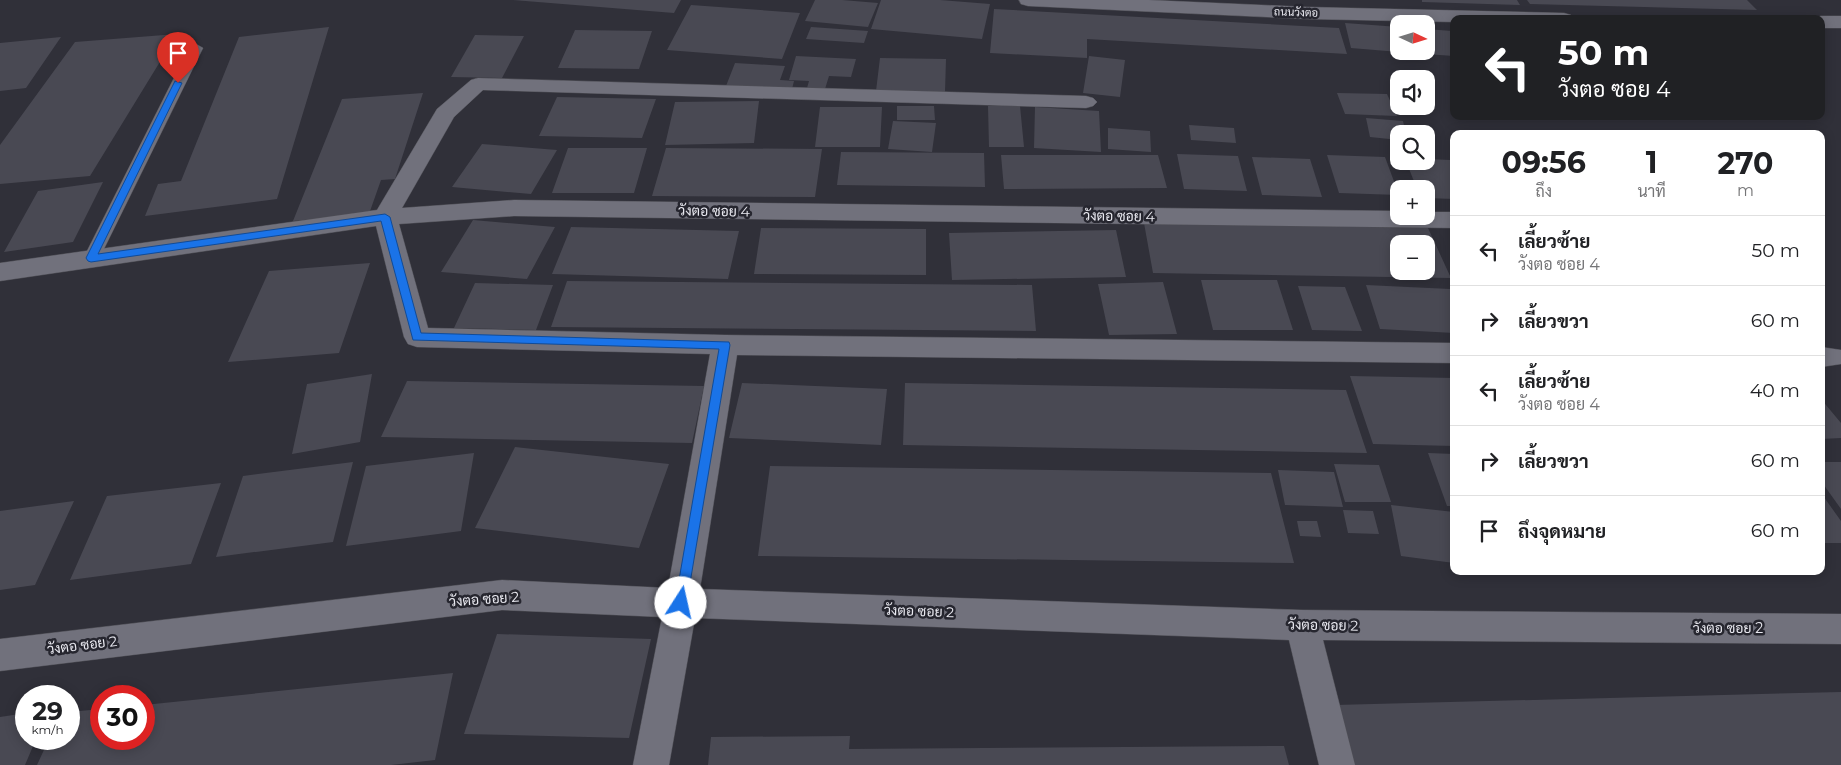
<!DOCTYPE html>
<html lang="th">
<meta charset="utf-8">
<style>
:root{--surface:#fff;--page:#f6f6f6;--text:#202124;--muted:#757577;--line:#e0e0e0}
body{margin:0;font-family:Montserrat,Sarabun,sans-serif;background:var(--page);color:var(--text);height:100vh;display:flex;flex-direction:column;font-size:19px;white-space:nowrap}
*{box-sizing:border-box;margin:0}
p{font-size:16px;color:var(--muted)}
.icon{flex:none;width:28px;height:28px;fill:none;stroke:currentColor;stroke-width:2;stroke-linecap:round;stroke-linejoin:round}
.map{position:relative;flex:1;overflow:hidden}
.panel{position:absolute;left:1450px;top:130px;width:375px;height:445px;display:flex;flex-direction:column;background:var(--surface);border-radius:10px;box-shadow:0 2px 12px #0003}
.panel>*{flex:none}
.banner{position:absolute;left:1450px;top:15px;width:375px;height:105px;border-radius:10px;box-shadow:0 2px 12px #0003;background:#202124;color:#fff;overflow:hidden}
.needle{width:32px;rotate:94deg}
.fabs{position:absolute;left:1390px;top:15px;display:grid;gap:10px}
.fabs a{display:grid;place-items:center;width:45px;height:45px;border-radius:10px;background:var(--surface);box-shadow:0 2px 12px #0003;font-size:25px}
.speed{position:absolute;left:15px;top:685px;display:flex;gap:10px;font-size:25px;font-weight:700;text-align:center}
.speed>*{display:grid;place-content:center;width:65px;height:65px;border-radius:50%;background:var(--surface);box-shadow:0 2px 12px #0003;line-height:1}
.speed small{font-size:12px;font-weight:400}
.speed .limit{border:8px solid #d22;background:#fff;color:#111}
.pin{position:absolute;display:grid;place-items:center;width:42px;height:42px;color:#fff;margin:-51px -21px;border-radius:50% 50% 50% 0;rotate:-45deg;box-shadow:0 0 5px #0007}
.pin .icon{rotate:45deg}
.me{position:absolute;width:55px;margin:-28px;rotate:10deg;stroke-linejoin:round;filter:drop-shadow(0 0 4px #0008)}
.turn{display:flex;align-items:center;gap:18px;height:105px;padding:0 25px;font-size:22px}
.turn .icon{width:65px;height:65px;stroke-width:2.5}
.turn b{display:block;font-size:35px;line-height:42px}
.eta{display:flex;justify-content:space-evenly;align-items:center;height:85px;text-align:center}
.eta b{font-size:30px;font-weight:700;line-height:35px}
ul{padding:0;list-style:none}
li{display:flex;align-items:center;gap:15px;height:70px;padding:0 25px;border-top:1px solid var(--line)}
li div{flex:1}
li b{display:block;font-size:19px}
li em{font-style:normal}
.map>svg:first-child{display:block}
.building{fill:#494953;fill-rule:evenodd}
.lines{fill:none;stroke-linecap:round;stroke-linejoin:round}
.lane-casing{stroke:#4f4f56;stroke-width:1}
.street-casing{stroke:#4f4f56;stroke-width:1}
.lane{fill:#71717c;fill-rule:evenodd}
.street{fill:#71717c;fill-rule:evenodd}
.route{fill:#1a73e8;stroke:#114b97}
.labels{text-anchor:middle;stroke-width:5;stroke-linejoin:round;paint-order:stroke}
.far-street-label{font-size:11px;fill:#eaeaf1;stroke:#26262f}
.street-label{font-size:14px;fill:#eaeaf1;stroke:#26262f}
</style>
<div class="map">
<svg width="1841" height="765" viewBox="0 0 1841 765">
<rect width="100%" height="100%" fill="#303039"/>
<path class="building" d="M 513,0 L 681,0 L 674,13 Z
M 815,0 L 842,0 L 878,3 L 868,27 L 805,21 Z
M 881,0 L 940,0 L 990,4 L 982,39 L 871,29 Z
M 1422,0 L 1517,0 L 1520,5 L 1422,2 Z
M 1527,0 L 1747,0 L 1757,10 L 1530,4 Z
M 691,5 L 800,13 L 782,59 L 667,50 Z
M 994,9 L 1339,28 L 1347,54 L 1087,39 L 1087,58 L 990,53 Z
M 1345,23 L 1399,27 L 1399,52 L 1351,48 Z
M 329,27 L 277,199 L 145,216 L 158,184 L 181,181 L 239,37 Z
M 811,27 L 868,31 L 864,43 L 806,39 Z
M 1426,29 L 1452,31 L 1454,56 L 1411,53 L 1426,51 Z
M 575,30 L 652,31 L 639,69 L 558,68 Z
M 177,34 L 90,176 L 0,184 L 0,145 L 75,42 Z
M 475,35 L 524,36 L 502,78 L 451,77 Z
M 61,37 L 26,88 L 0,91 L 0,43 Z
M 796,56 L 856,59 L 851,77 L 829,76 L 825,89 L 807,88 L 809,81 L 789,80 Z
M 1089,56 L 1125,60 L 1120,97 L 1083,93 Z
M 880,58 L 946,59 L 945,92 L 876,91 Z
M 735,63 L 785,66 L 780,80 L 794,81 L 792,89 L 726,86 Z
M 423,93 L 395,179 L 381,180 L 369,214 L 293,221 L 342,99 Z
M 1337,93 L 1387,94 L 1397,116 L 1345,114 Z
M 557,97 L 656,99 L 642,138 L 539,136 Z
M 759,101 L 754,143 L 665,145 L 675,102 Z
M 897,106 L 934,106 L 935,120 L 897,120 Z
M 988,106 L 1020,106 L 1024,147 L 989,147 Z
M 820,107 L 882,107 L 880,147 L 815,147 Z
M 1035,107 L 1099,111 L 1101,152 L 1034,148 Z
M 1366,118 L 1403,121 L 1406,134 L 1399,134 L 1399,140 L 1370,137 Z
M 893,121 L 936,123 L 932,152 L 888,149 Z
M 1189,125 L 1234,128 L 1236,143 L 1191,140 Z
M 1108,128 L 1150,131 L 1151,152 L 1108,149 Z
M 482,144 L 557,150 L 531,194 L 452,187 Z
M 568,148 L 647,148 L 634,193 L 552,193 Z
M 666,148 L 822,149 L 815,197 L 652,196 Z
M 841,152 L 984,153 L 985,187 L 837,185 Z
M 1177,154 L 1238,156 L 1247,191 L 1184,189 Z
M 1001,155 L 1158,155 L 1167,188 L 1004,189 Z
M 1327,155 L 1385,157 L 1399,195 L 1339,193 Z
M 1252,157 L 1310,159 L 1322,197 L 1262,195 Z
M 1426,159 L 1450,160 L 1454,170 L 1454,199 L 1426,198 L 1426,189 L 1417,189 L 1406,161 L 1426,161 Z
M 103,182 L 73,242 L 4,252 L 38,191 Z
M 473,220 L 555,227 L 527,279 L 441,272 Z
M 1144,223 L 1428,228 L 1451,278 L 1153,273 ZM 1399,244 L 1426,244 L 1426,271 L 1399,271 Z
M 571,227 L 739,231 L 728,279 L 552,274 Z
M 761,228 L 926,229 L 926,275 L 754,274 Z
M 1116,230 L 1126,277 L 952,280 L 949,233 Z
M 370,263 L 339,353 L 228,362 L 269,271 Z
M 1201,280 L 1277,280 L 1293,330 L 1213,330 Z
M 567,281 L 1032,285 L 1036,331 L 551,327 Z
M 1163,282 L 1177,334 L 1109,335 L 1098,284 Z
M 475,283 L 553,285 L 536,330 L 454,328 Z
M 1366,285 L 1450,289 L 1454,298 L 1454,333 L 1380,329 Z
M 1298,286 L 1345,287 L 1362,331 L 1312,330 Z
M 372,374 L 360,442 L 292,454 L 307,384 Z
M 1350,376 L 1454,378 L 1454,446 L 1373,444 Z
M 407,381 L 704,386 L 692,443 L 381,437 Z
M 742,383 L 887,389 L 881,445 L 729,438 Z
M 905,383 L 1346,390 L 1367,453 L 903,445 Z
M 1821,399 L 1841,423 L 1841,438 L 1821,439 Z
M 515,447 L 669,464 L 639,548 L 475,528 Z
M 474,453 L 461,531 L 346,546 L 366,466 Z
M 1428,453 L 1454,454 L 1454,506 L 1447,506 Z
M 353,462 L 333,542 L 216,557 L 243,476 Z
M 1821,462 L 1841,462 L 1841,509 L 1821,481 Z
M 1334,464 L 1379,465 L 1391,502 L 1345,502 Z
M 770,466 L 1271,473 L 1294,563 L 758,556 Z
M 1278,470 L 1334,472 L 1343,507 L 1285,505 Z
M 221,483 L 191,564 L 70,580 L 107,496 Z
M 1821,493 L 1841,521 L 1841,543 L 1821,543 Z
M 74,501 L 35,585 L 0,590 L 0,511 Z
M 1391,505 L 1454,512 L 1454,563 L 1401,556 Z
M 1343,510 L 1373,511 L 1379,534 L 1348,533 Z
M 1297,521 L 1317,521 L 1321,537 L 1300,536 Z
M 497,634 L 651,639 L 629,738 L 464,734 Z
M 453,673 L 435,760 L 391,765 L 37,765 L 49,739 L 69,739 L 69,712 L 101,709 L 101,739 L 144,739 L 144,705 Z
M 1841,692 L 1841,765 L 1353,765 L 1335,705 Z
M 26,713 L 26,739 L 36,739 L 25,765 L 0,765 L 0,717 Z
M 850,736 L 849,749 L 1284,746 L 1289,765 L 708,765 L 711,737 Z"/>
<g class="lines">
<g class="lane-casing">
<path id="lane" d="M 196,44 L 203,48 L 99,259 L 97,263 L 91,265 L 85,263 L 83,259 L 189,48 Z"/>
</g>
<g class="street-casing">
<path id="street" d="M 1019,0 L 1149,0 L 1307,7 L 1564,13 L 1571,15 L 1573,19 L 1454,19 L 1454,22 L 1307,19 L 1028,6 L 1021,4 Z
M 1821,16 L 1841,16 L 1841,28 L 1821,28 L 1821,19 L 1814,19 Z
M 478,78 L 1086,96 L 1093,98 L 1097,102 L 1093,106 L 1086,108 L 483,90 L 454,117 L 402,208 L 514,200 L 1399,211 L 1399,216 L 1426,216 L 1426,212 L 1454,212 L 1454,228 L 514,216 L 399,224 L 428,328 L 725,335 L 1454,343 L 1454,363 L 737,355 L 700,589 L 1302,610 L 1841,614 L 1841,644 L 1323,640 L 1355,765 L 1319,765 L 1289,640 L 695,618 L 669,765 L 633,765 L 662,617 L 502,610 L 0,671 L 0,639 L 502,580 L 668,588 L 710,354 L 417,347 L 408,344 L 404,337 L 376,226 L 0,281 L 0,263 L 377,210 L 437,109 L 471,80 Z
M 1821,347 L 1841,350 L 1841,364 L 1821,367 Z"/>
</g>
<use href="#lane" class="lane"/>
<use href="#street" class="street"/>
</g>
<path class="route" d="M 175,81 L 182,83 L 98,254 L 385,214 L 390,217 L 421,333 L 729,342 L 730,345 L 686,607 L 681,609 L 677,607 L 675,603 L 719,349 L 413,340 L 381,221 L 91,262 L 88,261 L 86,258 Z"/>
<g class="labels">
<g class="far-street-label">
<text transform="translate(1296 12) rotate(2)" y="4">ถนนวังตอ</text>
</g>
<g class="street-label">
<text transform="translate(714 211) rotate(1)" y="5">วังตอ ซอย 4</text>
<text transform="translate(1119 216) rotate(1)" y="5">วังตอ ซอย 4</text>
<text transform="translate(484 599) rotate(-4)" y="5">วังตอ ซอย 2</text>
<text transform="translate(919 611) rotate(2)" y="5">วังตอ ซอย 2</text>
<text transform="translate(1323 625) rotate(1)" y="5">วังตอ ซอย 2</text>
<text x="1728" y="633">วังตอ ซอย 2</text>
<text transform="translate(82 645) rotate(-7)" y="5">วังตอ ซอย 2</text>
</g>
</g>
</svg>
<div class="fabs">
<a><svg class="needle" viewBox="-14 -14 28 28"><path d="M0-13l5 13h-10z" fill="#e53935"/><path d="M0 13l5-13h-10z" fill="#757577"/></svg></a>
<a><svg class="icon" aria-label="sound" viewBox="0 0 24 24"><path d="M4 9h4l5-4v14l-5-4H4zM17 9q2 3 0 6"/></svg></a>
<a><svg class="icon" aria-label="search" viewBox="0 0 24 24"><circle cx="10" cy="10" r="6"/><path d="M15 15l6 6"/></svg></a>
<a>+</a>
<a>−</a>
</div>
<div class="speed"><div>29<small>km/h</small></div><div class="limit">30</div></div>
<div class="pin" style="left:178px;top:83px;background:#d93025"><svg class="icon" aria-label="arrive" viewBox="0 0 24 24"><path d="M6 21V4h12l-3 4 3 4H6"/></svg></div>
<svg class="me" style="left:681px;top:603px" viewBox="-20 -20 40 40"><circle r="19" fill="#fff"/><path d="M0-13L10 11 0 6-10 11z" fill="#1a73e8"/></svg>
<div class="banner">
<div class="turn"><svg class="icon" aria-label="left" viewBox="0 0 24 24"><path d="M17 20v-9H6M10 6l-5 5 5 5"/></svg><div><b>50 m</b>วังตอ ซอย 4</div></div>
</div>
<section class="panel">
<div class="eta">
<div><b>09:56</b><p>ถึง</p></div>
<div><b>1</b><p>นาที</p></div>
<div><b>270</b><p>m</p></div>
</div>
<ul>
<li><svg class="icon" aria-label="left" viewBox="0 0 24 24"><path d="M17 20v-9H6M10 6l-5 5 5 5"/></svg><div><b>เลี้ยวซ้าย</b><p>วังตอ ซอย 4</p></div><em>50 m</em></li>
<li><svg class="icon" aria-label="right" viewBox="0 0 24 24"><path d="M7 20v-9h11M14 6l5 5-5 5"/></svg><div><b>เลี้ยวขวา</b></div><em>60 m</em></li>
<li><svg class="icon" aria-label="left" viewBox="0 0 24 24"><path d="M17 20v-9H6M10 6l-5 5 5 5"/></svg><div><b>เลี้ยวซ้าย</b><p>วังตอ ซอย 4</p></div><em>40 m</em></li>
<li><svg class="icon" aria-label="right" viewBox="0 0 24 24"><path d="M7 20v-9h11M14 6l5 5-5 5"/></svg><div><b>เลี้ยวขวา</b></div><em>60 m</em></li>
<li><svg class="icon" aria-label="arrive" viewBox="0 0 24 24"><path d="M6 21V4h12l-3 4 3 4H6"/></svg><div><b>ถึงจุดหมาย</b></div><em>60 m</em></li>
</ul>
</section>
</div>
